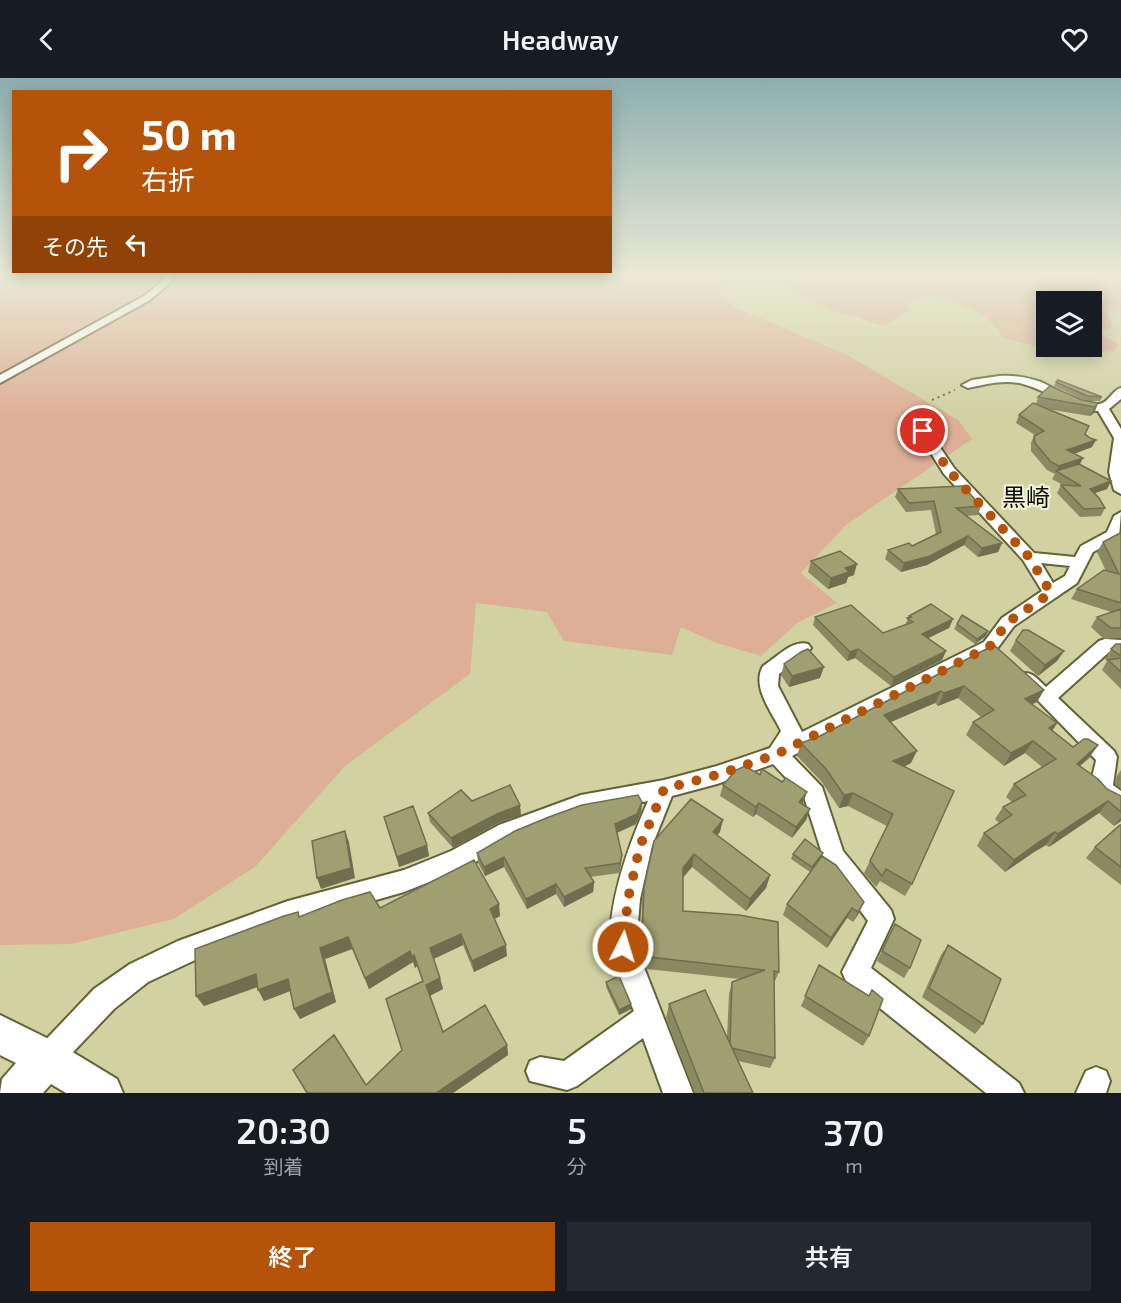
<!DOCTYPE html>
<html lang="ja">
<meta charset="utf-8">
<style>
:root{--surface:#171b24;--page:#242831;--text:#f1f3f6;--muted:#9ea1a6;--accent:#b45309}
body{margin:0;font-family:"Exo 2","Noto Sans JP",sans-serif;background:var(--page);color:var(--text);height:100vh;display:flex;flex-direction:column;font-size:22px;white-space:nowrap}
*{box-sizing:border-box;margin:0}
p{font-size:20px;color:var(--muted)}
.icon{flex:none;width:33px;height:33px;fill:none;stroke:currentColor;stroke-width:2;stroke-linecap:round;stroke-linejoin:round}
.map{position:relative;height:1015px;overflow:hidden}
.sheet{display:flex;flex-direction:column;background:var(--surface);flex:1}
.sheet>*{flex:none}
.top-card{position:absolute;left:12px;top:12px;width:600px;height:183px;border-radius:0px;box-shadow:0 3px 15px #0003;background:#b45309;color:#fff;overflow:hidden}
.tools{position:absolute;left:1036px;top:213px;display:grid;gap:12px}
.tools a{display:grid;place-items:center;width:66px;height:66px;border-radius:0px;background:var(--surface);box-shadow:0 3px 15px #0003;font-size:30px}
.pin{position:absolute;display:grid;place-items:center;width:51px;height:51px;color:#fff;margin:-26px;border:3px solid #fff;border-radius:50%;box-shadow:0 2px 6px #0007}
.me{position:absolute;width:66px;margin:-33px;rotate:5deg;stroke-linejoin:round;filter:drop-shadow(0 0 4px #0008)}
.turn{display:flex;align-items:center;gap:21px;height:126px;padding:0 30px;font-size:27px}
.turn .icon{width:78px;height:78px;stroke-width:2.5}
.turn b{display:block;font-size:42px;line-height:51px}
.then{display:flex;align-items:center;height:57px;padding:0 30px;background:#0003;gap:12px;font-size:22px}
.eta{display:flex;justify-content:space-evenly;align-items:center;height:102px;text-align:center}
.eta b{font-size:36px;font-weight:600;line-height:42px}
.primary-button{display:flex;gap:12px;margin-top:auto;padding:12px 30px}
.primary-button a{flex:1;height:69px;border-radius:0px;background:var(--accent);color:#fff;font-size:24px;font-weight:600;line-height:69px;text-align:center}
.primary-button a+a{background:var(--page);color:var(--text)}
header{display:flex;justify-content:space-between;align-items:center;height:78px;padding:0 30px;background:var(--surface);font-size:27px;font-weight:600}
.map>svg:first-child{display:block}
.green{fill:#deaf97}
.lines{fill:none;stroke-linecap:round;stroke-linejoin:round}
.street-casing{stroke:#636238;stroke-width:4}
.secondary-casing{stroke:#636238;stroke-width:4}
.path{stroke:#69684c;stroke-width:2;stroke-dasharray:2 4;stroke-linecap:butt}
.street{fill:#fff;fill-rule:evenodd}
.secondary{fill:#fff;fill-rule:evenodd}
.wall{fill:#898962}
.shaded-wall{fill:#6f6f50}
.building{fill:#9f9f72;stroke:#6f6f50;stroke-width:1.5}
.route{stroke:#b45309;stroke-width:10;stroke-dasharray:0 18}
.labels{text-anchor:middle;stroke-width:4.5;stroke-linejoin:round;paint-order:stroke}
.quarter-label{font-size:24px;fill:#0d0c01;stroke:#eff0d9}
</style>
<header><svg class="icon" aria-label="back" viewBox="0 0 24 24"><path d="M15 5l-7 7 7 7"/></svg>Headway<svg class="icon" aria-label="heart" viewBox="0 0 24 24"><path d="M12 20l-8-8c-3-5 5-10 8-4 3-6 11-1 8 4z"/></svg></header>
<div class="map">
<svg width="1121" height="1015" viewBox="0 0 1121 1015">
<rect width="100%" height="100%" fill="#d1d1a2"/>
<path class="green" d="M 0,197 L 722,197 L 720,217 L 732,228 L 849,278 L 958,342 L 972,361 L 846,447 L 801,495 L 837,525 L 797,545 L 761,578 L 714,564 L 681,549 L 672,577 L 564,563 L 547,534 L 476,525 L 470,596 L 345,688 L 256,788 L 174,841 L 71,866 L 0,867 Z
M 791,197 L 1075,197 C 1091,208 1104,199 1121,202 L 1121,235 L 1107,232 L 1112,248 L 1106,252 L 1097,251 L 1101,244 L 1092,242 L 1092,224 L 1047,224 L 1047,268 L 1092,268 L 1092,251 L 1118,266 L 1115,273 C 1073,277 1044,270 1003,260 L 993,245 L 972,231 L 946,220 L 930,217 L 903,225 L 910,231 L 884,248 L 832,232 L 791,212 L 787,204 Z"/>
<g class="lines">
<g class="street-casing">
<path id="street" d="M 165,197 L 173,197 L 172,203 L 150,222 L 0,305 L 0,297 L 144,218 L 164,202 Z
M 999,298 C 1013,297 1027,299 1041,304 C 1057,311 1080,329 1099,326 C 1109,325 1112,312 1121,310 L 1121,321 L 1109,331 L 1121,351 L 1121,416 L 1114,412 L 1109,394 L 1114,360 L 1098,333 C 1071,331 1049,313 1023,306 C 1005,301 986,306 968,310 L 962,307 L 972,302 Z
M 923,349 L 927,350 L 954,390 L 1034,475 L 1075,479 L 1081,468 L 1107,454 L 1114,438 L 1121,434 L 1119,460 L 1093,474 L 1077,505 L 1014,548 L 996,572 L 792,678 L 822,709 L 843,773 L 891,832 L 894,841 L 871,890 L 1019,1005 L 1024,1015 L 986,1015 L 846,903 L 842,894 L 868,843 L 825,785 L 804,719 L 773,686 L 717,706 L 672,718 L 652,768 L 640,821 L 636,869 L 693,1015 L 663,1015 L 643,960 L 577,1008 L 567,1012 L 530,1003 L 526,993 L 530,983 L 540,979 L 564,983 L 634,933 C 628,918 611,882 610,867 C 609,820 629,766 648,723 L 581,735 L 548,747 L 515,761 L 467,789 L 404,814 L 288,847 L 193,883 L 148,904 L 114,931 L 57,991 L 47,995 L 37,991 L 33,981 L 37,971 L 94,911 L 130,886 L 178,863 L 288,823 L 404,792 L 451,773 L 499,747 L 581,717 L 664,702 L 717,688 L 770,670 L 781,653 C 772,634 751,609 763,588 C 776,580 793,561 808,566 L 811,570 L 808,574 L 779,596 L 778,608 L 802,654 L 984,564 L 1002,540 L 1042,513 L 1023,482 L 944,396 L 917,353 ZM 1041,485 L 1070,488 L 1065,498 L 1053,505 Z
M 1105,561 L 1121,562 L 1121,574 L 1109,574 L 1058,620 L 1114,673 L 1117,679 L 1113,707 L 1121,713 L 1121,734 C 1112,731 1093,721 1091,711 C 1090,702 1095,690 1096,682 L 1017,601 L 1019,596 C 1032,592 1037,601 1046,609 L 1099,563 Z
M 1096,989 L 1106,993 L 1110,1003 L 1106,1015 L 1076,1015 L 1086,993 Z"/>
</g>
<g class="secondary-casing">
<path id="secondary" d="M 0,937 L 61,967 L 117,1001 L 123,1015 L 66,1015 L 51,1006 L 43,1015 L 0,1015 L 2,1001 L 16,985 L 0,977 Z"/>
</g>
<path class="path" d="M 932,322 L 955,312"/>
<use href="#street" class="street"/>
<use href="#secondary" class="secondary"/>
</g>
<path class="wall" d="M 1056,304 L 1102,319 L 1100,323 L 1086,323 L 1098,325 L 1094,335 L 1090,338 L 1047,331 L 1085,356 L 1092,369 L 1074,376 L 1080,387 L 1111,403 L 1107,411 L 1095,415 L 1105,430 L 1101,438 L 1080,439 L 1057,415 L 1061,407 L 1063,407 L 1052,401 L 1055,396 L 1047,392 L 1031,373 L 1031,365 L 1034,358 L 1035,357 L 1016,345 L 1019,337 L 1036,326 L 1038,319 L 1084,322 L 1054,308 Z
M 898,411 L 981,428 L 978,437 L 967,438 L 1002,465 L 998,474 L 978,479 L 964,467 L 927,487 L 901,494 L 885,481 L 888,472 L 912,468 L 936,456 L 931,432 L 906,434 L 895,419 Z
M 1121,457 L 1121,560 L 1104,561 L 1091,549 L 1097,539 L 1111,534 L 1071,521 L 1077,511 L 1106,493 L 1097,474 L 1103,464 Z
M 811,483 L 854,497 L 848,499 L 846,505 L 828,511 L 808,494 Z
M 909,538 L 953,541 L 949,550 L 928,560 L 946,573 L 942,582 L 891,608 L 855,580 L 847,583 L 813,547 L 815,539 L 883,555 L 905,547 Z
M 957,546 L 986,558 L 975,566 L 954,551 Z
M 1016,562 L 1064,573 L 1057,583 L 1038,598 L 1010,573 Z
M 1121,566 L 1121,611 L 1102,592 L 1107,583 L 1105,581 L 1111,571 Z
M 994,567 L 1044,612 L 1037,624 L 1032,626 L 1057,645 L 1052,653 L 1073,669 L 1098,667 L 1089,680 L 1080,688 L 1107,711 L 1121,718 L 1121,743 L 1114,748 L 1099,735 L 1049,769 L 1046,767 L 1034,774 L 1005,794 L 977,768 L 984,755 L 999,745 L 995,741 L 1003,729 L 1012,724 L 1006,719 L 1014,706 L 1042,689 L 1025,675 L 1004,688 L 966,657 L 973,644 L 981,639 L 958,620 L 938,628 L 935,625 L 891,644 L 911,685 L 904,689 L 912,806 L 905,818 L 880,803 L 876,809 L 864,795 L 887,748 L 848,728 L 839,730 L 821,703 L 797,678 L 801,665 L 820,658 Z
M 784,586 L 820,600 L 789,609 L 781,597 Z
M 1121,692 L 1121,711 L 1115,706 L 1117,698 Z
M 760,697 L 782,704 L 807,714 L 802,726 L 810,731 L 806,742 L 792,760 L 756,736 L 753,739 L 720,718 L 723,707 Z
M 472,723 L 521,737 L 498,745 L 453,770 L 430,744 L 428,735 Z
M 642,724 L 641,734 L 636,746 L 617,755 L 621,786 L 619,795 L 590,799 L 594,804 L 593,814 L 564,829 L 556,816 L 527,831 L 504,789 L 485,798 L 478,785 L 477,775 Z
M 384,739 L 427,767 L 429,778 L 399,789 Z
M 1121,747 L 1121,807 L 1086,780 L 1095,769 Z
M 720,754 L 717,757 L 770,797 L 766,810 L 746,833 L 692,789 L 683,799 L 683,833 L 779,894 L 774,905 L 775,980 L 770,990 L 738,983 L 753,1015 L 695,1015 L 666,940 L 669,926 L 727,959 L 729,916 L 732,904 L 740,901 L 647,891 L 641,875 L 642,821 L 644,809 Z
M 793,776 L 822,778 L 859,835 L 853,844 L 847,840 L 827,870 L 783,837 L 787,826 L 810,794 L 791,781 Z
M 380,830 L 500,838 L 494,841 L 507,878 L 474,894 L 463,867 L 434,881 L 443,911 L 430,918 L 443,954 L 507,967 L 508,977 L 453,1015 L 307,1015 L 366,1007 L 402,972 L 422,903 L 417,888 L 415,890 L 413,884 L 369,911 L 352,871 L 325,881 L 336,924 L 300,941 L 290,913 L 264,923 L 258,909 L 204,928 L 196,918 L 300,838 Z
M 895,846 L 910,890 L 904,900 L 877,883 Z
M 948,867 L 983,946 L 975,956 L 922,919 L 941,877 Z
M 819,887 L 869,958 L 863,968 L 801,928 Z
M 606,904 L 631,931 L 619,937 L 606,909 Z"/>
<path class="shaded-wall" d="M 1098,325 L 1094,335 L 1090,338 L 1095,329 Z
M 1096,362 L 1092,369 L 1063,380 L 1067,372 Z
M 1083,380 L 1079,388 L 1056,394 L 1059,388 Z
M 1111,403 L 1107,411 L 1086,418 L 1090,411 Z
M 968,458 L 964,467 L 927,487 L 901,494 L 904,485 Z
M 1002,465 L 998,474 L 978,479 L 982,470 Z
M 857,486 L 854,497 L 848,499 L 846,505 L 828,511 L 831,500 L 845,490 Z
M 953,541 L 949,550 L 918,565 L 922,556 Z
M 988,553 L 986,558 L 975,566 L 977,561 Z
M 858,571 L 855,580 L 847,583 L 850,574 Z
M 946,573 L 942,582 L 891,608 L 894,599 Z
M 1064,573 L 1057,583 L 1038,598 L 1045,587 Z
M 824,589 L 820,600 L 789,609 L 792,598 Z
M 964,608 L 958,620 L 938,628 L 944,615 Z
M 1044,612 L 1037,624 L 1018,633 L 1025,621 Z
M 941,613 L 935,625 L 879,649 L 884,637 Z
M 1057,645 L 1049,658 L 1049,650 Z
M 1033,663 L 1025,675 L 1004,688 L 1011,675 Z
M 1098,667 L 1089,680 L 1068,698 L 1077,686 Z
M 917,673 L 911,685 L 888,696 L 893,683 Z
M 807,714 L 803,725 L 795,735 L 799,724 Z
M 853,715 L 848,728 L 839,730 L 844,717 Z
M 1108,723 L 1099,735 L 1049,769 L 1058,756 Z
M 642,724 L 641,734 L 636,746 L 614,756 L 615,746 Z
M 759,725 L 756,736 L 753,739 L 756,729 Z
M 520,727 L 521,737 L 498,745 L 453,770 L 451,760 L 497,736 Z
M 810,731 L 806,742 L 792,760 L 796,749 Z
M 1121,739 L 1121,743 L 1114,748 Z
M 723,742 L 720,754 L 710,766 L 713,754 Z
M 345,753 L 349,764 L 355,800 L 321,811 L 317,800 Z
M 1055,754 L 1046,767 L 1034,774 L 1005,794 L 1014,782 L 1042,762 Z
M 427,767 L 429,778 L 399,789 L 397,779 Z
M 694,776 L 692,789 L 681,802 L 683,790 Z
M 622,777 L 621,786 L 619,795 L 620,785 Z
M 504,779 L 504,789 L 485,798 L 484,789 Z
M 770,797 L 766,810 L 746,833 L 750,821 Z
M 594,804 L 593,814 L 564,829 L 564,819 Z
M 556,806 L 556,816 L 527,831 L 526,821 Z
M 864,824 L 859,835 L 853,844 L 858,834 Z
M 499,826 L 500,838 L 491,843 L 490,831 Z
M 852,830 L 847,840 L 827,870 L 831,860 Z
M 461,856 L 463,867 L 433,881 L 430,870 Z
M 348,859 L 352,871 L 325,881 L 336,924 L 300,941 L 294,931 L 320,870 Z
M 506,867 L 507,878 L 474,894 L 472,883 Z
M 410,873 L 413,884 L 369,911 L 365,900 Z
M 414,877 L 417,888 L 415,890 L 412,879 Z
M 256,896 L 262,907 L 204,928 L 196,918 Z
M 440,900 L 443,911 L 429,918 L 426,907 Z
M 288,901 L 293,912 L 264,923 L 258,912 Z
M 631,926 L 631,931 L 619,937 L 619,932 Z
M 507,967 L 508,977 L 453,1015 L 436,1015 Z"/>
<path class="building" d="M 1058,302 L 1102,319 L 1087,318 L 1056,304 Z
M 1050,308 L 1082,322 L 1098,325 L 1095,329 L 1038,319 Z
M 1033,325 L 1089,348 L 1085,356 L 1090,360 L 1096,362 L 1067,372 L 1083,380 L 1059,388 L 1051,384 L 1035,365 L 1034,358 L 1044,353 L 1019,337 Z
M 1079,386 L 1111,403 L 1090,411 L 1099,420 L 1105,430 L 1084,431 L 1061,407 L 1081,408 L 1056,393 Z
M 963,408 L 981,428 L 956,430 L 1002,465 L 982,470 L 968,458 L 930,478 L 904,485 L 888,472 L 909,465 L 912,468 L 941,454 L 934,423 L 909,425 L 898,411 Z
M 1120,455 L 1121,457 L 1121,525 L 1077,511 L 1104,492 L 1119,496 L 1103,464 Z
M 840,473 L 857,486 L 845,490 L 849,494 L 831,500 L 811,483 Z
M 931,526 L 953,541 L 922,556 L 946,573 L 894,599 L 858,571 L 850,574 L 815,539 L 851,527 L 883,555 L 913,544 L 907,540 L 911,539 L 909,538 Z
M 1121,531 L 1121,550 L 1111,550 L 1097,539 Z
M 962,537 L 988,553 L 977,561 L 957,546 Z
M 1023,552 L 1028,552 L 1064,573 L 1045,587 L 1016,562 Z
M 1116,566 L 1121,566 L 1121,578 L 1111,571 Z
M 994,567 L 1044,612 L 1025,621 L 1057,645 L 1049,650 L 1073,669 L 1084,661 L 1088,661 L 1098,667 L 1077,686 L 1098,701 L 1107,711 L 1121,718 L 1121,734 L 1108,723 L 1058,756 L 1055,754 L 1042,762 L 1014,782 L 984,755 L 1012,737 L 1003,729 L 1026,717 L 1014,706 L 1056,681 L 1033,663 L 1011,675 L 973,644 L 994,632 L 964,608 L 944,615 L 941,613 L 884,637 L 917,673 L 893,683 L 954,713 L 912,806 L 886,791 L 882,798 L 870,783 L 893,736 L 853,715 L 844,717 L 826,691 L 801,665 L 820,658 Z
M 808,571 L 824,589 L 792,598 L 784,586 L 801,574 Z
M 1121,580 L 1121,594 L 1108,582 Z
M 745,688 L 760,697 L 762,691 L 782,704 L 786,700 L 807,714 L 799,724 L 810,731 L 796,749 L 759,725 L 756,729 L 723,707 L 736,692 Z
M 510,707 L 520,727 L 497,736 L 451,760 L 428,735 L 461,712 L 472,723 Z
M 638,717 L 642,724 L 637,736 L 615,746 L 622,777 L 620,785 L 585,790 L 594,804 L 564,819 L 556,806 L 526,821 L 504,779 L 484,789 L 477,775 L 515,753 L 549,739 L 582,727 Z
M 691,721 L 723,742 L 713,754 L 770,797 L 750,821 L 694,776 L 683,790 L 683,833 L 739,837 L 778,844 L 779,894 L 774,893 L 775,980 L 732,970 L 730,965 L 732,904 L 765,892 L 649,879 L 642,863 L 644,809 L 654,763 Z
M 413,728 L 427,767 L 397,779 L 384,739 Z
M 1120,747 L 1121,747 L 1121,789 L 1095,769 Z
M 345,753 L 351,790 L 317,800 L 312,763 Z
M 805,761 L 823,775 L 812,789 L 793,776 Z
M 822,778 L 836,787 L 864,824 L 858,834 L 852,830 L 831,860 L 787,826 Z
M 474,782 L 499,826 L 490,831 L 506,867 L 472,883 L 461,856 L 430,870 L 440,900 L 426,907 L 443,954 L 485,927 L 507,967 L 436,1015 L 307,1015 L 293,992 L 334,957 L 366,1007 L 402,972 L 386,921 L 423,903 L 414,877 L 412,879 L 410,873 L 365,900 L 348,859 L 320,870 L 332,914 L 294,931 L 288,901 L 258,912 L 256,896 L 196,918 L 195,871 L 284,838 L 298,834 L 299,839 L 342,822 L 370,814 L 380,830 Z
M 895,846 L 921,862 L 910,890 L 882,873 Z
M 948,867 L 1001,901 L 983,946 L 929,910 Z
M 819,887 L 869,918 L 872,912 L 883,921 L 869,958 L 805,918 Z
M 619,898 L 631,926 L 619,932 L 606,904 Z
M 705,912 L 753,1015 L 704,1015 L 669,926 Z"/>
<linearGradient id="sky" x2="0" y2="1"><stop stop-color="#8daeaf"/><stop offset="0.58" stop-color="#eaead5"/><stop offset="1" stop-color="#eaead5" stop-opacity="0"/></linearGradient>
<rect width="1121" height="339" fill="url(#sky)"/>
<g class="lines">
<path class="route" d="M 623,869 L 628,821 L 640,768 L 664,711 L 717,697 L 777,676 L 948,590 L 990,568 L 1008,544 L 1051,515 L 1029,479 L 949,393 L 923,353"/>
</g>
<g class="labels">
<g class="quarter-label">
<text x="1026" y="428">黒崎</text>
</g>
</g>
</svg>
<div class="tools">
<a><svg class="icon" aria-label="layers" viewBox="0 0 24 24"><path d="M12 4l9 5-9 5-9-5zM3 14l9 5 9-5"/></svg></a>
</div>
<div class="pin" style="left:923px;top:353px;background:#d93025"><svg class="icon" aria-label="arrive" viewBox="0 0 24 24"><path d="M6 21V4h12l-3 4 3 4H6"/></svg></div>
<svg class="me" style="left:623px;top:869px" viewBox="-20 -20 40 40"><circle r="17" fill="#b45309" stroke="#fff" stroke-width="3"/><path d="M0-11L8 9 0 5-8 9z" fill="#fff"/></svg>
<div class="top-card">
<div class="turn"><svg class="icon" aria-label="right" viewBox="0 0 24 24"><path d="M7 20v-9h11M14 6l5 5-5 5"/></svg><div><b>50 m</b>右折</div></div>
<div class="then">その先<svg class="icon" aria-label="left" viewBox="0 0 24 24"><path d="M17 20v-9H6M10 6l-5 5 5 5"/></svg></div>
</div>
</div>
<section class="sheet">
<div class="eta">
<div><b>20:30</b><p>到着</p></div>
<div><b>5</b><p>分</p></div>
<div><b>370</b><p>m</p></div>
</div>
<div class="primary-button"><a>終了</a><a>共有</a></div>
</section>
